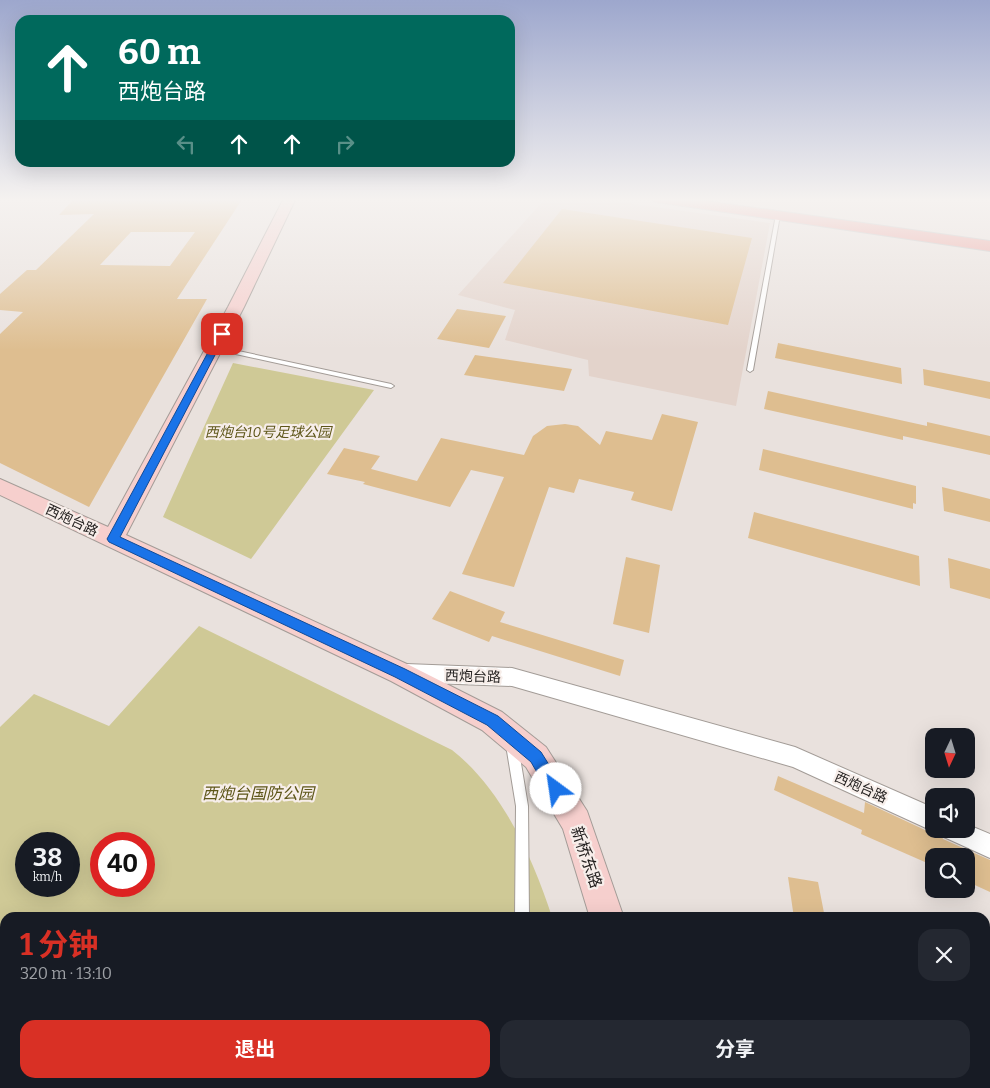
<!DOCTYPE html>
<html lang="zh">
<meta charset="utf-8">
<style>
:root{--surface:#171b24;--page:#242831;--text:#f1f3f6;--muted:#9ea1a6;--accent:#d93025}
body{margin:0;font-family:Bitter,"Noto Sans SC",serif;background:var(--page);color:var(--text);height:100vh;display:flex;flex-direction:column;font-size:19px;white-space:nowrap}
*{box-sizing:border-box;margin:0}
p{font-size:16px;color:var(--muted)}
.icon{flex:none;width:28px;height:28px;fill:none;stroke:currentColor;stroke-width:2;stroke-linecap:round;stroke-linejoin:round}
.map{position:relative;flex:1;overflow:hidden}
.details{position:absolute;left:0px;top:912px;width:990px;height:176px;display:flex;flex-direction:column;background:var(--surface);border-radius:15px 15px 0 0;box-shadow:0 5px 20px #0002}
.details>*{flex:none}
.hud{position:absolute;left:15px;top:15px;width:500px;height:152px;border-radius:15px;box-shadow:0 5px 20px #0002;background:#00695c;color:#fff;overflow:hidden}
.needle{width:32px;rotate:184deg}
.fabs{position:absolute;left:925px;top:728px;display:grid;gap:10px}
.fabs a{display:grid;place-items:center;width:50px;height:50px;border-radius:10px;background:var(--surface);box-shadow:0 5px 20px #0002;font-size:25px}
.speed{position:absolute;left:15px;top:832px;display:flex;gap:10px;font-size:25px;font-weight:700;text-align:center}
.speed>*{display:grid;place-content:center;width:65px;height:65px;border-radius:50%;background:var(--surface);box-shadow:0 5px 20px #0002;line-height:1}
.speed small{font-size:12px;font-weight:400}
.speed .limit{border:8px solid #d22;background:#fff;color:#111}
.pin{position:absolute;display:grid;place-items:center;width:42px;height:42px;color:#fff;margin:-21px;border-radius:10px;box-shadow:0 2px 8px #0006}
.me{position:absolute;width:55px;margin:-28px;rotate:329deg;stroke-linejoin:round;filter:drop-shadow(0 0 4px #0008)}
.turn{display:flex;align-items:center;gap:18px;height:105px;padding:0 20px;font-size:22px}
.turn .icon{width:65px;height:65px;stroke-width:2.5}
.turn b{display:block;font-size:35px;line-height:42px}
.lanes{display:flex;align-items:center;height:48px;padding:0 20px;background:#0003;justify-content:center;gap:25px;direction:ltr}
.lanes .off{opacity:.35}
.round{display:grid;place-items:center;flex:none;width:52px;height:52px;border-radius:15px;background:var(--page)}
.headline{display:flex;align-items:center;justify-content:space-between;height:85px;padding:0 20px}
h1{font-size:30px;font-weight:700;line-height:38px;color:var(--accent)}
.action{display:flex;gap:10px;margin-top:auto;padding:10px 20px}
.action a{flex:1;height:58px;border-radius:15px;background:var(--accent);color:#fff;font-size:20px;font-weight:700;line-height:58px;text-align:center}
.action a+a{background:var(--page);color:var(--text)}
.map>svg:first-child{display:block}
.built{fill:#e3d3cb}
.green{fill:#cfc996;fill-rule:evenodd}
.building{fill:#debe90;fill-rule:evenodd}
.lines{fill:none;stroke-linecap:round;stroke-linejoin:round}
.lane-casing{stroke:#a39c97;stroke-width:2}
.street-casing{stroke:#a39c97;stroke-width:2}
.secondary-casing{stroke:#a39c97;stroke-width:2}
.primary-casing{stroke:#c1c0c0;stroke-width:2}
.lane{fill:#fff;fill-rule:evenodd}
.street{fill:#fff;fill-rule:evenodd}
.secondary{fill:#f6cfcd;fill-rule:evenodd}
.primary{fill:#ed9f9b;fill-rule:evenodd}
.route{fill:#1a73e8;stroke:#114b97}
.labels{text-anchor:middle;stroke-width:4.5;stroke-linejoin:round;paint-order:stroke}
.park-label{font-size:14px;font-style:italic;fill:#5e5619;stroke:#f7eeea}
.street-label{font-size:14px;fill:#211e1d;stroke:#f7eeea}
.near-park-label{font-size:16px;font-style:italic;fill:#5e5619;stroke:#f7eeea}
.near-street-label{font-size:16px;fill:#211e1d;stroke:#f7eeea}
</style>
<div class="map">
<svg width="990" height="1088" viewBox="0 0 990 1088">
<rect width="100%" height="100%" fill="#e9e1dd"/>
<path class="built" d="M 546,198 L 591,198 L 770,223 L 736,406 L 589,376 L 588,360 L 505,340 L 515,310 L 458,295 Z"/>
<path class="green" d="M 233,363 L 374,390 L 251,559 L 163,517 Z
M 199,626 L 452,750 C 502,789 533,858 552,917 L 5,918 L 5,1084 L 592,1084 L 593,1088 L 0,1088 L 0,727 L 34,694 L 109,726 ZM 26,844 L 69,844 L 69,886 L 26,886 ZM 101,844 L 144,844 L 144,886 L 101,886 Z"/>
<path class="building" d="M 124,198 L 243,198 L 177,299 L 207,299 L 89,507 L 0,463 L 0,334 L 23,312 L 0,310 L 0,294 L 27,270 L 36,270 L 94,214 L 59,215 L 73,200 ZM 131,232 L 195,232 L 170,266 L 100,265 Z
M 562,209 L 752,238 L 728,325 L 503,283 Z
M 457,309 L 506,316 L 489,348 L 437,339 Z
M 778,343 L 901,368 L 902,384 L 775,358 Z
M 475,355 L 572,369 L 564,391 L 464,375 Z
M 923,369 L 990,382 L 990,399 L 924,385 Z
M 768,391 L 927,426 L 927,422 L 990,436 L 990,455 L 903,436 L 903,440 L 764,409 Z
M 662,414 L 698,422 L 672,511 L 631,500 L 634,492 L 579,479 L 574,493 L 549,487 L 514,587 L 462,574 L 504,477 L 471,470 L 450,507 L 363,484 L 365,482 L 327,474 L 344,448 L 380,456 L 371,469 L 417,481 L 441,438 L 524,455 L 533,436 L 547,426 L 565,424 L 578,426 L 600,445 L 606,431 L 652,440 Z
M 763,449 L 916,486 L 916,504 L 913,503 L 913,509 L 759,470 Z
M 942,487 L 990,499 L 990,522 L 944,511 Z
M 754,512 L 919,556 L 920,586 L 748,538 Z
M 626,557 L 660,565 L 649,633 L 613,624 Z
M 948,558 L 990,569 L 990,599 L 950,588 Z
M 450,591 L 505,612 L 500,622 L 624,660 L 620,676 L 492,636 L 489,642 L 432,619 Z
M 778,776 L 864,813 L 865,802 L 925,830 L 933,833 L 940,831 L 943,839 L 990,860 L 990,892 L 966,881 L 966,856 L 934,856 L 934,866 L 861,834 L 862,830 L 774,790 Z
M 788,877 L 818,882 L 825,918 L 794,918 Z"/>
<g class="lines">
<g class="lane-casing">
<path id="lane" d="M 778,214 L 780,215 L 753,370 L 750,372 L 747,370 L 776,215 Z
M 215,346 L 391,384 L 394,386 L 391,388 L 213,349 L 213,347 Z
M 512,740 L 516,741 L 518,745 L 528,806 L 529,918 L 515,918 L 516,806 L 506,745 L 508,741 Z
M 501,1084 L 517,1084 L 517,1088 L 501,1088 Z"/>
</g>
<g class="street-casing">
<path id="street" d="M 406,664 L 512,668 L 795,747 L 934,808 L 934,829 L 940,829 L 934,831 L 926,828 L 793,767 L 512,686 L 406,682 L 399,679 L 396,673 L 399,667 Z
M 966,824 L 990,834 L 990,858 L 944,837 L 941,829 L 966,829 Z"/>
</g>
<g class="secondary-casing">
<path id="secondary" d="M 284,198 L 296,198 L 244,307 L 126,535 L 409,665 L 502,712 L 546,747 L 587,811 L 624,918 L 590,918 L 563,829 L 526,767 L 482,730 L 391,681 L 0,495 L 0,479 L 108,527 L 228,307 Z
M 635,1084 L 675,1084 L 676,1088 L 636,1088 Z"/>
</g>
<g class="primary-casing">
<path id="primary" d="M 649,198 L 685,198 L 990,241 L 990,251 L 656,202 Z"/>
</g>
<use href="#lane" class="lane"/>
<use href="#street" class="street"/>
<use href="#secondary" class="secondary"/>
<use href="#primary" class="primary"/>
</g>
<linearGradient id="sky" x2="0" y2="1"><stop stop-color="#9da7cd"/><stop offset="0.57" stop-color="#f5f2f0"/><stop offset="1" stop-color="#f5f2f0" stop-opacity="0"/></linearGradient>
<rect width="990" height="350" fill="url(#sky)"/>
<path class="route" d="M 219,332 L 226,334 L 120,537 L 405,669 L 498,716 L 541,752 L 561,784 L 564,789 L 561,795 L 556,797 L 550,795 L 531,762 L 487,725 L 395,677 L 109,542 L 107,539 Z"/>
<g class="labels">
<g class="park-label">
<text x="268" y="437">西炮台10号足球公园</text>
</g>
<g class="street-label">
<text transform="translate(72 520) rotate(25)" y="5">西炮台路</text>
<text transform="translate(473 676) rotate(2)" y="5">西炮台路</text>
<text transform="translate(861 787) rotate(24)" y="5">西炮台路</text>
</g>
<g class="near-park-label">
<text x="258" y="799">西炮台国防公园</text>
</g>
<g class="near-street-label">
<text transform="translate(587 857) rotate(71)" y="6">新桥东路</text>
</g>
</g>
</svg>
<div class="fabs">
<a><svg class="needle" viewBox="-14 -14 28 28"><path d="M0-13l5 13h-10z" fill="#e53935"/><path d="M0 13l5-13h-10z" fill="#9ea1a6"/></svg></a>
<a><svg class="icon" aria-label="sound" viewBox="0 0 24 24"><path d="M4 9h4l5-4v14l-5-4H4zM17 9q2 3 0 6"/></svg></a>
<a><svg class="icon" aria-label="search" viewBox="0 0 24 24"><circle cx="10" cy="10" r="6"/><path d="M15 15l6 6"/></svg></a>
</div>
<div class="speed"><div>38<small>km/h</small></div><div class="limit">40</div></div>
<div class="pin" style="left:222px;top:334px;background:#d93025"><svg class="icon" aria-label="arrive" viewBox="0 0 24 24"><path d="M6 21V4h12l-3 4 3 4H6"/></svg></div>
<svg class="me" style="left:556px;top:789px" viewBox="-20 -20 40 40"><circle r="19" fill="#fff"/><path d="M0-13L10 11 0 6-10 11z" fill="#1a73e8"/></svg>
<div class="hud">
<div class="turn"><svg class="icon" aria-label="ahead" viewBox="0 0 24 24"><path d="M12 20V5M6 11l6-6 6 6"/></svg><div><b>60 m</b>西炮台路</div></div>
<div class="lanes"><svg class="icon off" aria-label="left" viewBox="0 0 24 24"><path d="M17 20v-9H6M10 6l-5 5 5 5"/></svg><svg class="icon" aria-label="ahead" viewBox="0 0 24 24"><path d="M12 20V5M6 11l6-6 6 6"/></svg><svg class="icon" aria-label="ahead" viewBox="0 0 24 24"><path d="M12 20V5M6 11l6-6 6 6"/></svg><svg class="icon off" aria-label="right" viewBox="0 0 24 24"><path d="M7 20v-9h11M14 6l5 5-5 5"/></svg></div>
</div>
<section class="details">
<div class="headline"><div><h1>1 分钟</h1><p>320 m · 13:10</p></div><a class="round"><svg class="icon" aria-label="close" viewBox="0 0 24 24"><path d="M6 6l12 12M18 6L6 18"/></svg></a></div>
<div class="action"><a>退出</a><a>分享</a></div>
</section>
</div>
